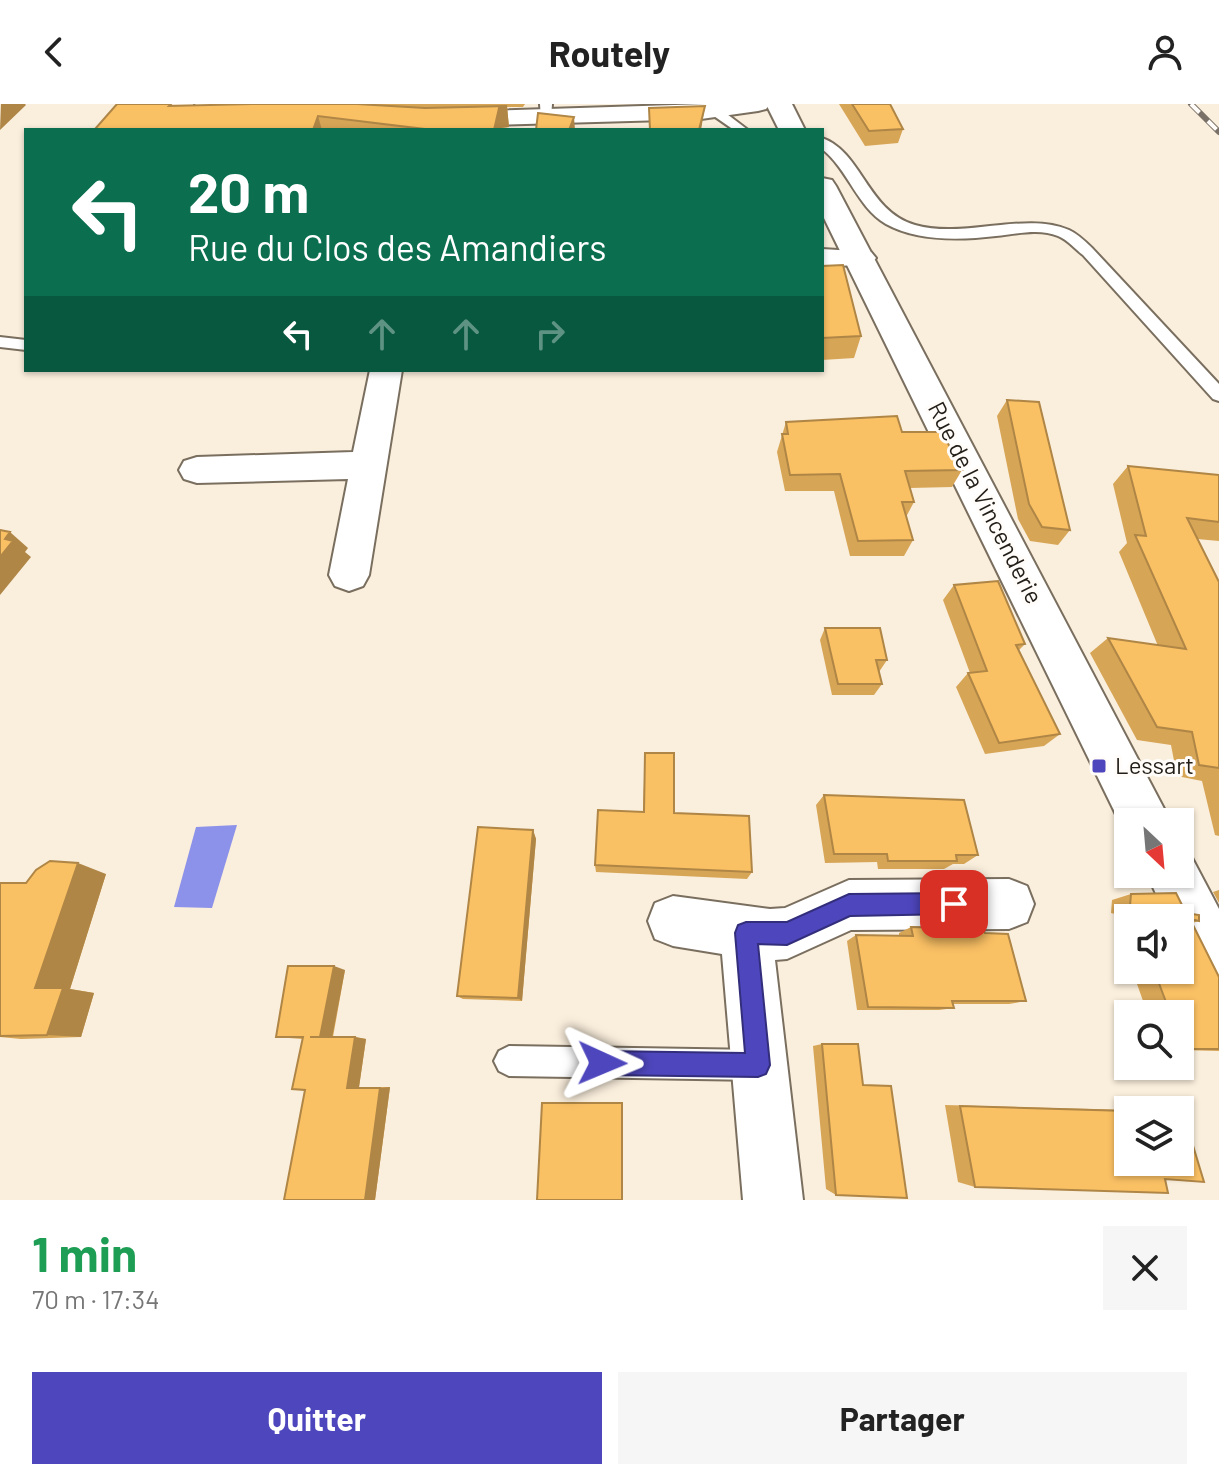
<!DOCTYPE html>
<html lang="fr">
<meta charset="utf-8">
<style>
:root{--surface:#fff;--page:#f6f6f6;--text:#222;--muted:#767676;--accent:#4e46bd}
body{margin:0;font-family:Barlow,sans-serif;background:var(--page);color:var(--text);height:100vh;display:flex;flex-direction:column;font-size:30px;white-space:nowrap}
*{box-sizing:border-box;margin:0}
p{font-size:26px;color:var(--muted)}
.icon{flex:none;width:44px;height:44px;fill:none;stroke:currentColor;stroke-width:2;stroke-linecap:round;stroke-linejoin:round}
.map{position:relative;height:1096px;overflow:hidden}
.details{display:flex;flex-direction:column;background:var(--surface);flex:1}
.details>*{flex:none}
.top-card{position:absolute;left:24px;top:24px;width:800px;height:244px;border-radius:0px;box-shadow:0 2px 6px #0004;background:#0b6e4f;color:#fff;overflow:hidden}
.needle{width:52px;rotate:154deg}
.tools{position:absolute;left:1114px;top:704px;display:grid;gap:16px}
.tools a{display:grid;place-items:center;width:80px;height:80px;border-radius:0px;background:var(--surface);box-shadow:0 2px 6px #0004;font-size:40px}
.pin{position:absolute;display:grid;place-items:center;width:68px;height:68px;color:#fff;margin:-34px;border-radius:16px;box-shadow:0 4px 12px #0006}
.me{position:absolute;width:88px;margin:-44px;rotate:91deg;stroke-linejoin:round;filter:drop-shadow(0 0 6px #0008)}
.turn{display:flex;align-items:center;gap:28px;height:168px;padding:0 32px;font-size:36px}
.turn .icon{width:104px;height:104px;stroke-width:2.5}
.turn b{display:block;font-size:56px;line-height:68px}
.lanes{display:flex;align-items:center;height:76px;padding:0 32px;background:#0003;justify-content:center;gap:40px;direction:ltr}
.lanes .off{opacity:.35}
.round{display:grid;place-items:center;flex:none;width:84px;height:84px;border-radius:0px;background:var(--page)}
.overview{display:flex;align-items:center;justify-content:space-between;height:136px;padding:0 32px}
h1{font-size:48px;font-weight:700;line-height:60px;color:#1e9e55}
.cta{display:flex;gap:16px;margin-top:auto;padding:16px 32px}
.cta a{flex:1;height:92px;border-radius:0px;background:var(--accent);color:#fff;font-size:32px;font-weight:700;line-height:92px;text-align:center}
.cta a+a{background:var(--page);color:var(--text)}
header{display:flex;justify-content:space-between;align-items:center;height:104px;padding:0 32px;background:var(--surface);font-size:36px;font-weight:700}
.map>svg:first-child{display:block}
.water{fill:#8c91e9}
.lines{fill:none;stroke-linecap:round;stroke-linejoin:round}
.service-casing{stroke:#7a6f5f;stroke-width:4}
.minor-casing{stroke:#7a6f5f;stroke-width:4}
.secondary-casing{stroke:#7a6f5f;stroke-width:4}
.service{fill:#fff;fill-rule:evenodd}
.minor{fill:#fff;fill-rule:evenodd}
.secondary{fill:#fff;fill-rule:evenodd}
.rail-casing{stroke:#797167;stroke-width:6}
.rail{stroke:#fffcf9;stroke-width:4;stroke-dasharray:12;stroke-linecap:butt}
.wall{fill:#d7a556;fill-rule:evenodd}
.shaded-wall{fill:#af8646}
.building{fill:#fac064;stroke:#af8646;stroke-width:2}
.route{fill:#4e46bd;stroke:#332e7b;stroke-width:2}
.poi-dot{fill:#4e46bd;stroke:#fffcf9;stroke-width:3}
.labels{text-anchor:middle;stroke-width:6;stroke-linejoin:round;paint-order:stroke}
.street-label{font-size:24px;fill:#221d17;stroke:#fffcf9}
.poi-label{font-size:24px;fill:#221d17;stroke:#fffcf9;text-anchor:start}
</style>
<header><svg class="icon" aria-label="back" viewBox="0 0 24 24"><path d="M15 5l-7 7 7 7"/></svg>Routely<svg class="icon" aria-label="person" viewBox="0 0 24 24"><circle cx="12" cy="8" r="4"/><path d="M4 21q1-7 8-7t8 7"/></svg></header>
<div class="map">
<svg width="1219" height="1096" viewBox="0 0 1219 1096">
<rect width="100%" height="100%" fill="#faeedc"/>
<path class="water" d="M 237,721 L 212,804 L 174,803 L 196,723 Z"/>
<g class="lines">
<g class="service-casing">
<path id="service" d="M 540,0 L 552,0 L 551,15 L 541,15 Z
M 711,4 L 719,4 L 748,26 L 734,26 L 711,10 Z
M 822,34 C 862,48 867,107 915,121 C 964,135 1026,107 1069,126 C 1078,130 1086,138 1093,145 L 1219,280 L 1219,297 L 1213,295 L 1083,151 C 1075,145 1068,136 1058,132 C 1040,124 1015,130 996,132 C 962,136 918,138 886,120 C 857,103 848,65 822,45 Z
M 0,233 L 26,236 L 26,246 L 0,243 Z
M 509,942 L 758,946 L 768,951 L 773,961 L 768,971 L 758,976 L 509,972 L 499,967 L 494,957 L 499,947 Z"/>
</g>
<g class="minor-casing">
<path id="minor" d="M 195,0 L 283,0 L 286,5 L 283,10 L 274,12 L 207,7 L 199,5 Z
M 706,0 L 770,0 L 766,5 L 758,7 L 701,15 L 452,22 L 443,20 L 440,15 L 443,10 L 452,8 Z
M 822,145 L 871,148 L 876,154 L 871,160 L 822,163 Z
M 370,266 L 402,266 L 369,471 L 363,482 L 349,487 L 335,482 L 329,471 L 348,375 L 197,379 L 184,375 L 179,366 L 184,357 L 197,353 L 353,348 Z
M 1009,775 L 1027,782 L 1034,800 L 1027,818 L 1009,825 L 851,826 L 787,855 L 775,856 L 803,1096 L 743,1096 L 722,850 L 673,842 L 655,835 L 648,817 L 655,799 L 673,792 L 770,805 L 785,804 L 849,776 Z"/>
</g>
<g class="secondary-casing">
<path id="secondary" d="M 766,0 L 792,0 L 805,26 L 779,26 Z
M 822,74 L 832,76 L 836,82 L 1171,718 L 1128,718 L 1128,735 L 822,110 Z
M 1180,747 L 1191,752 L 1219,805 L 1219,888 L 1200,880 L 1180,840 L 1180,814 L 1167,814 L 1147,770 L 1180,770 Z"/>
</g>
<use href="#service" class="service"/>
<use href="#minor" class="minor"/>
<use href="#secondary" class="secondary"/>
<g class="rail-casing">
<path id="rail" d="M 1191,0 L 1219,28"/>
</g>
<use href="#rail" class="rail"/>
</g>
<path class="wall" d="M 252,0 L 525,0 L 523,3 L 507,3 L 509,23 L 501,24 L 501,26 L 95,25 L 179,2 Z
M 839,0 L 890,0 L 903,25 L 898,39 L 865,42 Z
M 822,162 L 861,232 L 854,254 L 822,256 Z
M 1007,296 L 1070,426 L 1058,441 L 1030,437 L 1018,415 L 997,312 Z
M 786,318 L 902,328 L 962,366 L 952,383 L 910,384 L 914,398 L 906,413 L 913,436 L 904,452 L 850,452 L 834,387 L 785,387 L 777,348 Z
M 1128,362 L 1219,418 L 1219,437 L 1197,435 L 1219,478 L 1219,732 L 1215,731 L 1202,677 L 1177,672 L 1171,641 L 1137,636 L 1090,549 L 1108,534 L 1158,542 L 1119,448 L 1127,439 L 1113,380 Z
M 954,481 L 1025,540 L 1019,546 L 1060,630 L 1044,642 L 985,650 L 956,583 L 968,569 L 970,569 L 943,496 Z
M 825,524 L 887,556 L 879,568 L 882,580 L 874,591 L 832,591 L 820,536 Z
M 645,649 L 674,709 L 752,768 L 747,775 L 596,768 L 595,761 L 643,708 Z
M 824,691 L 978,751 L 964,760 L 953,760 L 944,765 L 878,765 L 877,758 L 825,759 L 816,701 Z
M 533,726 L 536,735 L 522,897 L 463,895 L 457,892 Z
M 106,770 L 70,885 L 94,889 L 81,933 L 21,935 L 0,933 L 26,779 Z
M 1219,786 L 1219,799 L 1213,788 Z
M 1131,790 L 1186,809 L 1199,817 L 1192,819 L 1219,873 L 1219,947 L 1180,946 L 1180,910 L 1137,910 L 1147,908 L 1132,866 L 1180,866 L 1180,814 L 1128,814 L 1128,854 L 1120,831 L 1127,829 L 1122,814 L 1127,813 L 1111,809 L 1112,796 Z
M 911,823 L 985,829 L 1026,897 L 1009,900 L 953,900 L 954,904 L 939,906 L 857,906 L 847,837 L 856,831 L 899,831 L 899,829 Z
M 345,866 L 333,933 L 355,933 L 366,935 L 359,983 L 390,983 L 375,1096 L 305,986 L 302,935 L 276,933 Z
M 822,940 L 836,1091 L 826,1085 L 813,942 Z
M 545,998 L 622,998 L 622,999 L 542,999 Z
M 1126,1000 L 1181,1002 L 1204,1078 L 1165,1075 L 1168,1089 L 975,1083 L 958,1078 L 945,1001 L 1127,1006 ZM 1128,1006 L 1180,1006 L 1180,1058 L 1128,1058 Z"/>
<path class="shaded-wall" d="M 1,0 L 25,0 L 26,1 L 0,26 Z
M 507,2 L 509,23 L 501,24 L 501,26 L 494,26 L 499,4 Z
M 705,2 L 701,26 L 699,26 Z
M 318,12 L 322,26 L 313,26 Z
M 574,13 L 575,26 L 569,26 Z
M 10,428 L 28,444 L 25,448 L 31,453 L 0,491 L 0,453 L 5,435 Z
M 533,726 L 536,735 L 522,897 L 518,894 Z
M 78,759 L 106,770 L 70,885 L 94,889 L 81,933 L 47,931 L 35,884 Z
M 334,862 L 345,866 L 332,934 L 320,933 Z
M 355,933 L 366,935 L 359,983 L 347,984 Z
M 390,983 L 375,1096 L 365,1096 L 380,984 Z"/>
<path class="building" d="M 117,0 L 171,0 L 169,2 L 252,0 L 357,0 L 425,4 L 507,2 L 499,4 L 494,26 L 424,26 L 424,25 L 318,12 L 313,26 L 95,25 Z
M 852,0 L 890,0 L 903,25 L 869,27 Z
M 705,2 L 699,26 L 650,26 L 649,4 Z
M 538,9 L 574,13 L 569,26 L 536,26 Z
M 843,161 L 861,232 L 822,234 L 822,162 Z
M 1007,296 L 1039,298 L 1070,426 L 1042,423 L 1029,400 Z
M 897,312 L 902,328 L 942,328 L 962,366 L 905,367 L 914,398 L 902,398 L 913,436 L 858,437 L 840,370 L 790,371 L 782,330 L 788,330 L 786,318 Z
M 1128,362 L 1219,371 L 1219,418 L 1187,414 L 1219,478 L 1219,664 L 1199,661 L 1192,628 L 1157,623 L 1108,534 L 1186,545 L 1135,431 L 1146,432 Z
M 0,426 L 10,428 L 5,435 L 13,437 L 0,453 Z
M 998,477 L 1025,540 L 1016,541 L 1060,630 L 999,639 L 968,569 L 987,567 L 954,481 Z
M 825,524 L 880,524 L 887,556 L 876,556 L 882,580 L 838,580 Z
M 645,649 L 674,649 L 674,709 L 749,712 L 752,768 L 595,761 L 598,706 L 644,708 Z
M 824,691 L 964,696 L 978,751 L 956,751 L 957,757 L 888,757 L 887,750 L 834,750 Z
M 478,723 L 533,726 L 518,894 L 457,892 Z
M 50,757 L 78,759 L 35,884 L 63,884 L 47,931 L 0,932 L 0,779 L 26,779 L 36,766 Z
M 1176,789 L 1186,809 L 1199,811 L 1199,817 L 1190,815 L 1219,873 L 1219,945 L 1180,945 L 1180,910 L 1159,910 L 1158,907 L 1169,906 L 1154,866 L 1180,866 L 1180,814 L 1144,814 L 1142,808 L 1153,808 L 1130,802 L 1131,790 Z
M 911,823 L 983,824 L 985,829 L 1008,830 L 1026,897 L 952,897 L 954,904 L 868,903 L 856,831 L 913,832 Z
M 288,862 L 334,862 L 320,933 L 310,933 L 355,933 L 347,984 L 380,984 L 365,1096 L 284,1096 L 305,986 L 292,985 L 303,933 L 276,933 Z
M 822,940 L 858,940 L 863,981 L 891,982 L 907,1094 L 836,1091 Z
M 542,999 L 622,999 L 622,1096 L 537,1096 Z
M 1150,1001 L 1181,1002 L 1204,1078 L 1165,1075 L 1168,1089 L 975,1083 L 960,1002 L 1128,1007 L 1128,1058 L 1180,1058 L 1180,1006 L 1151,1006 Z"/>
<path class="route" d="M 954,789 L 961,792 L 964,800 L 961,807 L 954,810 L 850,812 L 787,841 L 758,840 L 770,961 L 766,970 L 758,973 L 602,971 L 594,967 L 590,959 L 594,950 L 602,947 L 745,949 L 735,829 L 738,821 L 746,818 L 787,818 L 849,790 Z"/>
<rect class="poi-dot" x="1091" y="654" width="16" height="16" rx="4"/>
<g class="labels">
<g class="street-label">
<text transform="translate(985 399) rotate(63)" y="8">Rue de la Vincenderie</text>
</g>
<g class="poi-label">
<text x="1115" y="670">Lessart</text>
</g>
</g>
</svg>
<div class="tools">
<a><svg class="needle" viewBox="-14 -14 28 28"><path d="M0-13l5 13h-10z" fill="#e53935"/><path d="M0 13l5-13h-10z" fill="#767676"/></svg></a>
<a><svg class="icon" aria-label="sound" viewBox="0 0 24 24"><path d="M4 9h4l5-4v14l-5-4H4zM17 9q2 3 0 6"/></svg></a>
<a><svg class="icon" aria-label="search" viewBox="0 0 24 24"><circle cx="10" cy="10" r="6"/><path d="M15 15l6 6"/></svg></a>
<a><svg class="icon" aria-label="layers" viewBox="0 0 24 24"><path d="M12 4l9 5-9 5-9-5zM3 14l9 5 9-5"/></svg></a>
</div>
<div class="pin" style="left:954px;top:800px;background:#d93025"><svg class="icon" aria-label="arrive" viewBox="0 0 24 24"><path d="M6 21V4h12l-3 4 3 4H6"/></svg></div>
<svg class="me" style="left:602px;top:959px" viewBox="-20 -20 40 40"><path d="M0-17L14 15 0 8-14 15z" fill="#4e46bd" stroke="#fff" stroke-width="4"/></svg>
<div class="top-card">
<div class="turn"><svg class="icon" aria-label="left" viewBox="0 0 24 24"><path d="M17 20v-9H6M10 6l-5 5 5 5"/></svg><div><b>20 m</b>Rue du Clos des Amandiers</div></div>
<div class="lanes"><svg class="icon" aria-label="left" viewBox="0 0 24 24"><path d="M17 20v-9H6M10 6l-5 5 5 5"/></svg><svg class="icon off" aria-label="ahead" viewBox="0 0 24 24"><path d="M12 20V5M6 11l6-6 6 6"/></svg><svg class="icon off" aria-label="ahead" viewBox="0 0 24 24"><path d="M12 20V5M6 11l6-6 6 6"/></svg><svg class="icon off" aria-label="right" viewBox="0 0 24 24"><path d="M7 20v-9h11M14 6l5 5-5 5"/></svg></div>
</div>
</div>
<section class="details">
<div class="overview"><div><h1>1 min</h1><p>70 m · 17:34</p></div><a class="round"><svg class="icon" aria-label="close" viewBox="0 0 24 24"><path d="M6 6l12 12M18 6L6 18"/></svg></a></div>
<div class="cta"><a>Quitter</a><a>Partager</a></div>
</section>
